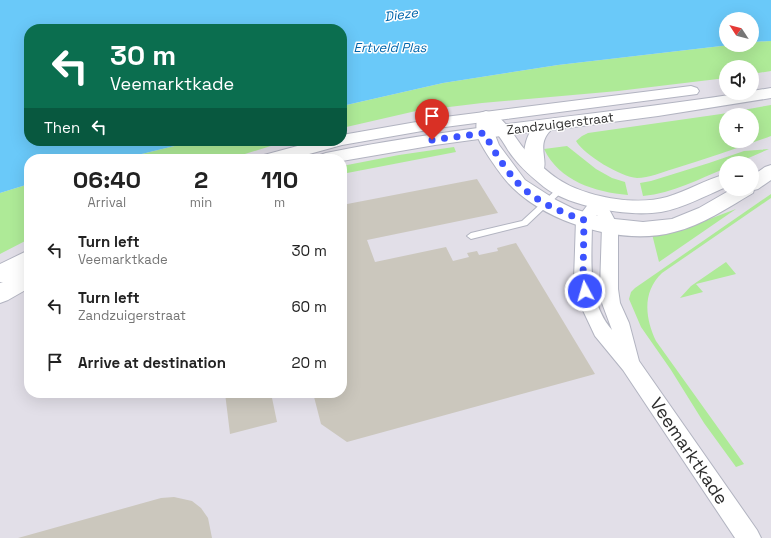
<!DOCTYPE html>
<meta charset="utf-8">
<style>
:root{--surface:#fff;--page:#f6f6f6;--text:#222;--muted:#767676}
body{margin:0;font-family:"Space Grotesk",sans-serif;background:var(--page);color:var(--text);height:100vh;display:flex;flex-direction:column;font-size:15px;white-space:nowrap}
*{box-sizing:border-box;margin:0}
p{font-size:13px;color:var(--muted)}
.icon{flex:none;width:22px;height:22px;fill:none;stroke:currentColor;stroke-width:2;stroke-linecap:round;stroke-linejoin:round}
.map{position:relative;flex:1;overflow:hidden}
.sheet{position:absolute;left:24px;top:154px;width:323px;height:244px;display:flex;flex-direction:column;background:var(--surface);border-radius:16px;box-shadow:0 4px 16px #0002}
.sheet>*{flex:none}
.top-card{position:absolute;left:24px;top:24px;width:323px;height:122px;border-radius:16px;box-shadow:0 4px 16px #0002;background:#0b6e4f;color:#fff;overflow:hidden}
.needle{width:26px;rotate:306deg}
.buttons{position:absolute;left:719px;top:12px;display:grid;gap:8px}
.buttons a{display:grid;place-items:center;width:40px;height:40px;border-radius:50%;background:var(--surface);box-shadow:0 4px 16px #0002;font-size:20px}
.pin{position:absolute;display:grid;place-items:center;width:34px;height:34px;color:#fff;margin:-41px -17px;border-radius:50% 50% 50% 0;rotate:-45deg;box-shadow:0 0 4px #0007}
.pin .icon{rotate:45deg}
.me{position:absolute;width:44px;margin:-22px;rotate:354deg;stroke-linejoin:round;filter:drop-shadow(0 0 3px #0008)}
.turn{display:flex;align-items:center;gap:14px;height:84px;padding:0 20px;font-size:18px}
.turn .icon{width:52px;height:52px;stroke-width:2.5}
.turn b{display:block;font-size:28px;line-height:34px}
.then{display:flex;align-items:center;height:38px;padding:0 20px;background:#0003;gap:8px;font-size:15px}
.eta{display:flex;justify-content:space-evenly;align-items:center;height:68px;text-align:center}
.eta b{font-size:24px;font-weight:700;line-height:28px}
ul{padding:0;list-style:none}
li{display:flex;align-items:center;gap:12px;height:56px;padding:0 20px}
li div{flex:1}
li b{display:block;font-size:15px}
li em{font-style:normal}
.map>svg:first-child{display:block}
.industrial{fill:#e2dfe8;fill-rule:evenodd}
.green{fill:#aeea97;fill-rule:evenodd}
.water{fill:#6ac9f9}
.building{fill:#cbc7bd}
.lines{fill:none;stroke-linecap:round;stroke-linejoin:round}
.service-casing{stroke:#b2b4c1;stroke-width:2}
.minor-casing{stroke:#b2b4c1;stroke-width:2}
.tertiary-casing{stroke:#b2b4c1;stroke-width:2}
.secondary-casing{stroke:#b2b4c1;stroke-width:2}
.service{fill:#fff;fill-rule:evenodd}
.minor{fill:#fff;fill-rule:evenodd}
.tertiary{fill:#fff;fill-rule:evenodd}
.secondary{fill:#fff;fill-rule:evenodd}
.route{stroke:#3c53ff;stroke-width:7;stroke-dasharray:0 12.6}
.labels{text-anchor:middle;stroke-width:3;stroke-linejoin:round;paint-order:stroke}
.far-water-label{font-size:13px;font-style:italic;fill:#0266ac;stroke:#fff}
.far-street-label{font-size:13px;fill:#2d2d2d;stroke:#fff}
.near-street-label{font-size:18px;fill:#2d2d2d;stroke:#fff}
</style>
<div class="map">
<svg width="771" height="538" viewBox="0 0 771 538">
<rect width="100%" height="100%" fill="#efe9df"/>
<path class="industrial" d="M 771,54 L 771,538 L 0,538 L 0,202 L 29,195 L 29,393 L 342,393 L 342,159 L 193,159 L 275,141 L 342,141 L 342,126 L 424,108 ZM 726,67 L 752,67 L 752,93 L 726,93 ZM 726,115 L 752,115 L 752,141 L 726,141 ZM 726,163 L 752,163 L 752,189 L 726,189 Z"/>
<path class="green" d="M 771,41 L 771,71 L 752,74 L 752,67 L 726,67 L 726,78 L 618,91 L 482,103 L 416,111 L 342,128 L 342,106 L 443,83 L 558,65 L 730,45 L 752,45 L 752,42 Z
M 771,105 L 771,136 C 739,148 706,159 673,169 C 662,172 649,178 637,178 C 621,177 584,155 576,141 L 582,136 L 588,133 L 721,114 ZM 726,115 L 752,115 L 752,141 L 726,141 Z
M 195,141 L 287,141 L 229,159 L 121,159 Z
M 567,146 L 596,169 L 612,178 L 625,182 L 628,195 C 595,192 559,181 544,149 Z
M 454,147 L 456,152 L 342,174 L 342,166 L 399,155 Z
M 769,149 L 737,163 L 726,163 L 726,168 C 699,179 673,193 643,196 L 640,183 L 651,181 L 709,163 L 744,151 Z
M 29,184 L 29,239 L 0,254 L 0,193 Z
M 771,194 L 771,198 L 662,273 C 642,292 645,318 656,341 L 744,464 L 736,467 L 704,423 L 671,370 L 641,327 L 629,299 L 631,292 L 635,288 Z
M 736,209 L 659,262 L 652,234 L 683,229 Z
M 726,262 L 736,274 L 696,284 L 703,292 L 680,298 L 691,286 Z"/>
<path class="water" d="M 0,0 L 771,0 L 771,41 L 752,42 L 752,19 L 726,19 L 726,45 L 730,45 L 558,65 L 443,83 L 342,106 L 342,29 L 29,29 L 29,141 L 195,141 L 121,159 L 29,159 L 29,184 L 0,193 Z"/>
<path class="building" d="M 477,179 L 498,213 L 367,240 L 375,262 L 446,247 L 453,261 L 469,257 L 467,253 L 477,251 L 479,255 L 498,251 L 497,248 L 516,243 L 595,374 L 347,442 L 321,424 L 313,393 L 342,393 L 342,205 Z
M 225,393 L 271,393 L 277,422 L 230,434 Z
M 174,497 L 192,501 L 201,508 L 208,518 L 212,538 L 18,538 L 161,498 Z"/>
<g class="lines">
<g class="service-casing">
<path id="service" d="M 559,187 L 561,187 L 565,189 L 527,225 L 471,239 L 467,236 L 471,233 L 522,221 Z"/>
</g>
<g class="minor-casing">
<path id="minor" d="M 598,197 L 603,198 L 618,226 L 618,289 L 620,303 L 629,323 L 639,361 L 757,530 L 761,538 L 735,538 L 623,370 L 595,336 L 579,302 L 574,280 L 576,220 L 593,198 ZM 597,215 L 602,226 L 600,289 L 602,303 L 612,330 C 586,300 592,258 592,221 Z"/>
</g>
<g class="tertiary-casing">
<path id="tertiary" d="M 486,111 C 506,116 513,137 526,151 C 535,160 547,172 558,179 C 585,197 635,206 667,197 C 687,191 705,180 726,174 L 726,187 C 705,196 683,208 661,212 C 628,217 570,207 544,187 C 533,178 521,168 513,157 C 506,149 502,137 493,130 L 499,145 L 525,180 L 556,200 L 574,209 L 605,218 L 643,222 L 672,219 L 699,208 L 732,189 L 752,189 L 752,176 L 765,167 L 771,165 L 771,180 L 758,189 L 754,190 L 753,193 C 727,208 703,225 674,232 C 624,246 550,224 513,188 C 503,179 484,151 478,138 C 476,130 475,120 480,113 Z"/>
</g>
<g class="secondary-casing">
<path id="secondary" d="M 691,86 L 697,88 L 699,91 L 697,94 L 445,127 L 342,145 L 291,159 L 261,159 L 264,155 L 316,141 L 342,141 L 342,135 L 445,117 Z
M 771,88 L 771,98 L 658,116 L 551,130 C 535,145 550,161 542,173 L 535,175 L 528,173 C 521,162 524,143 530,132 L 435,145 L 342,161 L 342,159 L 317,159 L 320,155 L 326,153 C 463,125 603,115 742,93 L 752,93 L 752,91 Z
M 29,250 L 29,268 L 27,269 L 29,268 L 29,288 L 8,300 L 0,303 L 0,283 L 3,282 L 0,282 L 0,264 Z"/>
</g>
<use href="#service" class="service"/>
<use href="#minor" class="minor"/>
<use href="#tertiary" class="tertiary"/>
<use href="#secondary" class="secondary"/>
</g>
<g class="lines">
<path class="route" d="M 432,140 L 484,133 C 493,149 503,166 515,180 C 532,200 560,212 584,220 L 583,280 L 585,291"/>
</g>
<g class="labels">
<g class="far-water-label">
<text transform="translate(401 14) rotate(-8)" y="5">Dieze</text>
<text x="390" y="52">Ertveld Plas</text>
</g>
<g class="far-street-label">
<text transform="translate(560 123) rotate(-7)" y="5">Zandzuigerstraat</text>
</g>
<g class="near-street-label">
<text transform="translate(689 451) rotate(56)" y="6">Veemarktkade</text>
</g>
</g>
</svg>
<div class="buttons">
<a><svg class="needle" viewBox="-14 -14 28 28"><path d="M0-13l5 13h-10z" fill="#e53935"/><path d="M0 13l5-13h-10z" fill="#767676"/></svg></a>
<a><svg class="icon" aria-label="sound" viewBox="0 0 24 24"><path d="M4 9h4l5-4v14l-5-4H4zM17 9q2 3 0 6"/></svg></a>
<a>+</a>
<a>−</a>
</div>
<div class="pin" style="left:432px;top:140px;background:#d93025"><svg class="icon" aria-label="arrive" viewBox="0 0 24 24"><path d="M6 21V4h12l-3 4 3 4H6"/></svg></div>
<svg class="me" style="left:585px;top:291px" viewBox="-20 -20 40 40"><circle r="17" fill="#3c53ff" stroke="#fff" stroke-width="3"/><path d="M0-11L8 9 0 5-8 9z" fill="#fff"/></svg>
<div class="top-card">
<div class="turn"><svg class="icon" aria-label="left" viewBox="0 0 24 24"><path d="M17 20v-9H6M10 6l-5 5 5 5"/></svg><div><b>30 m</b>Veemarktkade</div></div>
<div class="then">Then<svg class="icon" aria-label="left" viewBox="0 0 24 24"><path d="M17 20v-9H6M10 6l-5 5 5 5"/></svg></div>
</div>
<section class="sheet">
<div class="eta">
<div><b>06:40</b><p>Arrival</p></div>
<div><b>2</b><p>min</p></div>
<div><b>110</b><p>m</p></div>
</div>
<ul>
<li><svg class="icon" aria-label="left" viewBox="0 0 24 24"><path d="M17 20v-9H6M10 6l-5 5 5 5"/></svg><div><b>Turn left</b><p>Veemarktkade</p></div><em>30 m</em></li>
<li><svg class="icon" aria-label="left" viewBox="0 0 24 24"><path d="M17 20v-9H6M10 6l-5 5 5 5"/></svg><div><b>Turn left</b><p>Zandzuigerstraat</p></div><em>60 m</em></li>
<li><svg class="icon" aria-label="arrive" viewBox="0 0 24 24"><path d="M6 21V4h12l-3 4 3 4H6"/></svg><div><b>Arrive at destination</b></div><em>20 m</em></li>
</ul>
</section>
</div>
